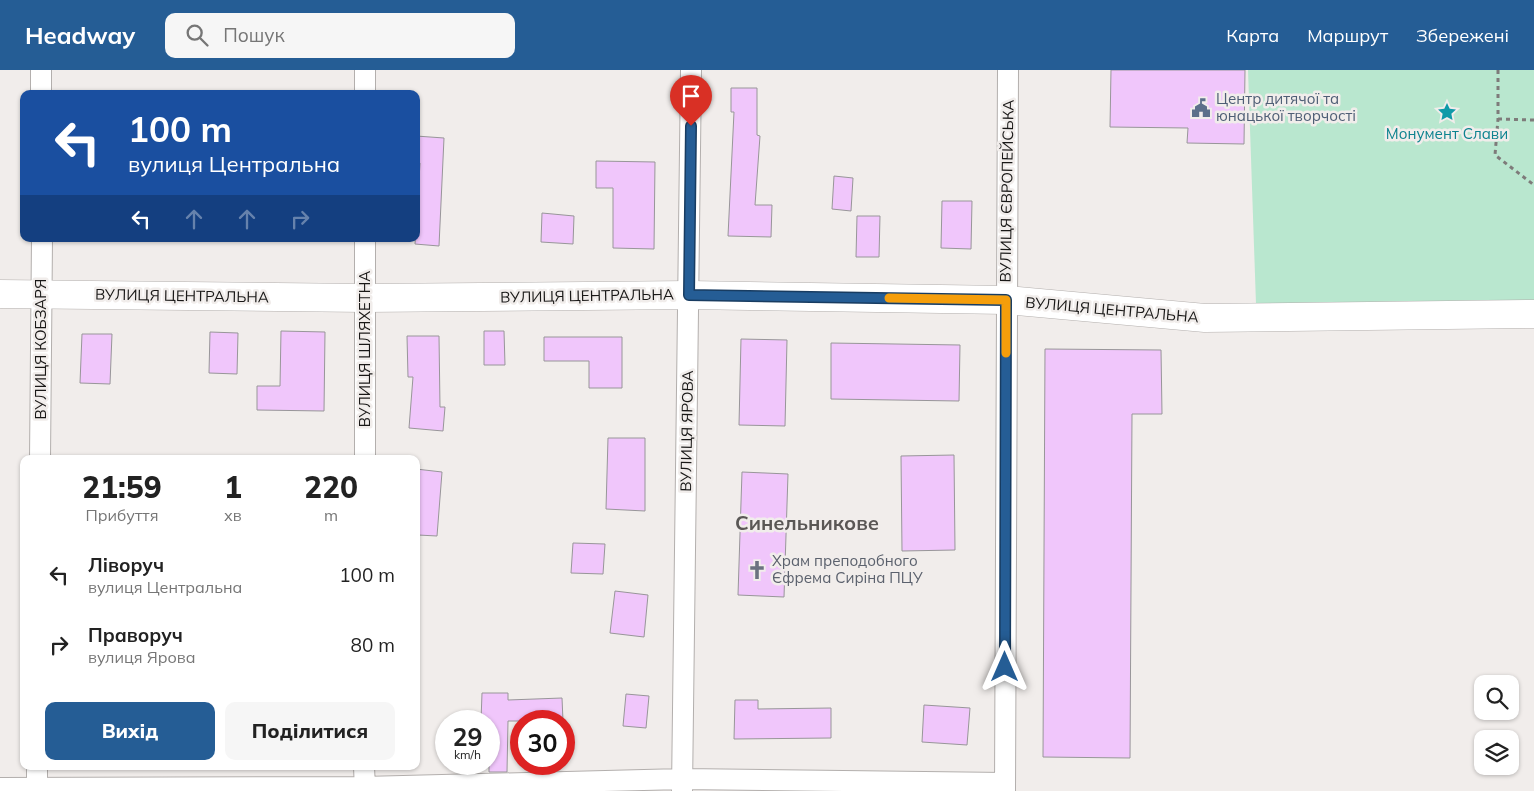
<!DOCTYPE html>
<html lang="uk">
<meta charset="utf-8">
<style>
:root{--surface:#fff;--page:#f6f6f6;--text:#222;--muted:#767676;--accent:#255d95}
body{margin:0;font-family:Mulish,sans-serif;background:var(--page);color:var(--text);height:100vh;display:flex;flex-direction:column;font-size:19px;white-space:nowrap}
*{box-sizing:border-box;margin:0}
p{font-size:16px;color:var(--muted)}
.icon{flex:none;width:28px;height:28px;fill:none;stroke:currentColor;stroke-width:2;stroke-linecap:round;stroke-linejoin:round}
.map{position:relative;flex:1;overflow:hidden}
.details{position:absolute;left:20px;top:385px;width:400px;height:315px;display:flex;flex-direction:column;background:var(--surface);border-radius:10px;box-shadow:0 1px 4px #0004}
.details>*{flex:none}
.guide{position:absolute;left:20px;top:20px;width:400px;height:152px;border-radius:10px;box-shadow:0 1px 4px #0004;background:#1a4fa0;color:#fff;overflow:hidden}
.buttons{position:absolute;left:1474px;top:605px;display:grid;gap:10px}
.buttons a{display:grid;place-items:center;width:45px;height:45px;border-radius:10px;background:var(--surface);box-shadow:0 1px 4px #0004;font-size:25px}
.speed{position:absolute;left:435px;top:640px;display:flex;gap:10px;font-size:25px;font-weight:700;text-align:center}
.speed>*{display:grid;place-content:center;width:65px;height:65px;border-radius:50%;background:var(--surface);box-shadow:0 1px 4px #0004;line-height:1}
.speed small{font-size:12px;font-weight:400}
.speed .limit{border:8px solid #d22;background:#fff;color:#111}
.pin{position:absolute;display:grid;place-items:center;width:42px;height:42px;color:#fff;margin:-51px -21px;border-radius:50% 50% 50% 0;rotate:-45deg;box-shadow:0 0 5px #0007}
.pin .icon{rotate:45deg}
.me{position:absolute;width:55px;margin:-28px;rotate:0deg;stroke-linejoin:round;filter:drop-shadow(0 0 4px #0008)}
.turn{display:flex;align-items:center;gap:18px;height:105px;padding:0 25px;font-size:22px}
.turn .icon{width:65px;height:65px;stroke-width:2.5}
.turn b{display:block;font-size:35px;line-height:42px}
.lanes{display:flex;align-items:center;height:48px;padding:0 25px;background:#0003;justify-content:center;gap:25px;direction:ltr}
.lanes .off{opacity:.35}
.eta{display:flex;justify-content:space-evenly;align-items:center;height:85px;text-align:center}
.eta b{font-size:30px;font-weight:800;line-height:35px}
.action{display:flex;gap:10px;margin-top:auto;padding:10px 25px}
.action a{flex:1;height:58px;border-radius:10px;background:var(--accent);color:#fff;font-size:20px;font-weight:800;line-height:58px;text-align:center}
.action a+a{background:var(--page);color:var(--text)}
ul{padding:0;list-style:none}
li{display:flex;align-items:center;gap:15px;height:70px;padding:0 25px}
li div{flex:1}
li b{display:block;font-size:19px}
li em{font-style:normal}
header{display:flex;align-items:center;gap:30px;box-sizing:border-box;height:70px;padding:0 25px;background:var(--accent);color:#fff}
header strong{font-size:24px}
nav{display:flex;gap:28px;margin-inline-start:auto;font-size:18px}
.search{width:350px;height:45px;background:var(--page);display:flex;align-items:center;gap:12px;box-sizing:border-box;padding:0 18px;border-radius:10px;color:var(--muted);font-size:19px}
.map>svg:first-child{display:block}
.green{fill:#b9e7cf}
.building{fill:#f0c6fb;stroke:#989699}
.lines{fill:none;stroke-linecap:round;stroke-linejoin:round}
.street-casing{stroke:#b3afad;stroke-width:22}
.secondary-casing{stroke:#b3afad;stroke-width:29}
.path{stroke:#7e7b7a;stroke-width:3;stroke-dasharray:4 4;stroke-linecap:butt}
.street{stroke:#fff;stroke-width:20}
.secondary{stroke:#fff;stroke-width:28}
.route-casing{stroke:#183c61;stroke-width:12}
.route{stroke:#255d95;stroke-width:9}
.slow{stroke:#f59e0b;stroke-width:9}
.labels{text-anchor:middle;stroke-width:5;stroke-linejoin:round;paint-order:stroke}
.service-label{font-size:15px;fill:#4e5e75;stroke:#f1edeb;text-anchor:start}
.culture-label{font-size:15px;fill:#0d838f;stroke:#f1edeb}
.street-label{font-size:15px;fill:#191817;stroke:#f1edeb}
.worship-label{font-size:15px;fill:#5b616d;stroke:#f1edeb;text-anchor:start}
.district-label{font-size:20px;font-weight:bold;fill:#5a5755;stroke:#f1edeb}
</style>
<header>
<strong>Headway</strong>
<div class="search"><svg class="icon" aria-label="search" viewBox="0 0 24 24"><circle cx="10" cy="10" r="6"/><path d="M15 15l6 6"/></svg>Пошук</div>
<nav><a>Карта</a><a>Маршрут</a><a>Збережені</a></nav>
</header>
<div class="map">
<svg width="1534" height="721" viewBox="0 0 1534 721">
<rect width="100%" height="100%" fill="#f1edeb"/>
<path class="green" d="M 1248,0 L 1534,0 L 1534,232 L 1256,234 Z"/>
<path class="building" d="M 1111,0 L 1245,0 L 1244,74 L 1187,73 L 1188,58 L 1110,57 Z
M 731,18 L 757,18 L 757,65 L 760,66 L 755,135 L 772,135 L 771,167 L 728,166 L 734,42 L 731,42 Z
M 416,66 L 444,68 L 439,176 L 415,174 L 420,93 L 416,92 Z
M 596,91 L 655,92 L 654,179 L 613,178 L 613,118 L 596,118 Z
M 834,106 L 853,108 L 851,141 L 832,139 Z
M 942,131 L 972,131 L 971,179 L 941,178 Z
M 542,143 L 574,146 L 573,174 L 541,172 Z
M 857,146 L 880,146 L 879,187 L 856,187 Z
M 281,261 L 325,262 L 324,341 L 257,340 L 257,316 L 280,316 Z
M 484,261 L 504,261 L 505,295 L 484,295 Z
M 210,262 L 238,263 L 237,304 L 209,303 Z
M 82,264 L 112,264 L 110,314 L 80,313 Z
M 407,266 L 439,266 L 440,337 L 445,337 L 443,361 L 409,358 L 413,307 L 408,307 Z
M 544,267 L 622,267 L 622,318 L 589,318 L 589,291 L 544,291 Z
M 741,269 L 787,270 L 785,356 L 739,355 Z
M 831,273 L 960,275 L 959,331 L 831,329 Z
M 1045,279 L 1161,280 L 1162,344 L 1132,344 L 1130,688 L 1043,687 Z
M 608,368 L 645,368 L 645,441 L 606,439 Z
M 954,385 L 955,480 L 902,481 L 901,386 Z
M 416,399 L 442,402 L 437,466 L 418,465 Z
M 742,402 L 788,404 L 784,527 L 738,525 Z
M 573,473 L 605,474 L 603,504 L 571,503 Z
M 615,521 L 648,525 L 644,567 L 610,563 Z
M 482,623 L 508,623 L 508,630 L 562,628 L 563,651 L 508,651 L 507,702 L 489,702 L 489,651 L 481,651 Z
M 626,624 L 649,626 L 646,658 L 623,656 Z
M 735,630 L 758,630 L 758,639 L 831,638 L 831,668 L 734,669 Z
M 924,635 L 970,638 L 967,675 L 922,672 Z"/>
<g class="lines">
<g class="street-casing">
<path id="street" d="M 41,0 L 41,24
M 365,24 L 365,0
M 40,389 L 42,169
M 365,389 L 365,169
M 364,696 L 365,721
M 0,718 L 364,717 L 683,709 L 1005,713
M 682,720 L 691,0
M 37,721 L 37,696
M 1005,721 L 1008,0"/>
</g>
<g class="secondary-casing">
<path id="secondary" d="M 0,224 L 365,228 L 689,225 L 1006,230 L 1205,248 L 1534,244"/>
</g>
<path class="path" d="M 1498,0 L 1498,49 L 1495,85 L 1534,115
M 1498,49 L 1534,50"/>
<use href="#street" class="street"/>
<use href="#secondary" class="secondary"/>
</g>
<g class="lines">
<g class="route-casing">
<path id="route" d="M 691,56 L 689,225 L 1006,230 L 1005,597"/>
</g>
<use href="#route" class="route"/>
<path class="slow" d="M 889,228 L 1006,230 L 1006,283"/>
</g>
<defs>
<g id="civic-bare" transform="scale(1.5)"><path d="M-.6-6.5H3V-4.5H.6V-3L4-1V1h2V6H-6V1h2V-1L-.6-3ZM-1.2 2.5V6h2.4V2.5Z" fill="#5c6f8a" stroke="#f1edeb" stroke-width="2.5" paint-order="stroke"/></g>
<g id="sight-bare" transform="scale(1.5)"><path d="M0-6L1.8-2.2L6-1.7L2.9 1.2L3.7 5.4L0 3.3L-3.7 5.4L-2.9 1.2L-6-1.7L-1.8-2.2Z" fill="#0f9aa8" stroke="#f1edeb" stroke-width="2.5" paint-order="stroke"/></g>
<g id="church-bare" transform="scale(1.5)"><path d="M-1.2-6h2.4v3.5h3.3v2.4h-3.3V6h-2.4V-.1h-3.3v-2.4h3.3Z" fill="#6b7280" stroke="#f1edeb" stroke-width="2.5" paint-order="stroke"/></g>
</defs>
<g fill-rule="evenodd">
<use href="#civic-bare" x="1201" y="38"/>
<use href="#sight-bare" x="1447" y="42"/>
<use href="#church-bare" x="757" y="500"/>
</g>
<g class="labels">
<g class="service-label">
<text x="1216" y="34">Центр дитячої та<tspan x="1216" dy="17">юнацької творчості</tspan></text>
</g>
<g class="culture-label">
<text x="1447" y="69">Монумент Слави</text>
</g>
<g class="street-label">
<text transform="translate(1007 121) rotate(-89)" y="5">ВУЛИЦЯ ЄВРОПЕЙСЬКА</text>
<text transform="translate(182 226) rotate(1)" y="5">ВУЛИЦЯ ЦЕНТРАЛЬНА</text>
<text transform="translate(587 226) rotate(-1)" y="5">ВУЛИЦЯ ЦЕНТРАЛЬНА</text>
<text transform="translate(1112 240) rotate(5)" y="5">ВУЛИЦЯ ЦЕНТРАЛЬНА</text>
<text transform="translate(41 279) rotate(-90)" y="5">ВУЛИЦЯ КОБЗАРЯ</text>
<text transform="translate(365 279) rotate(-90)" y="5">ВУЛИЦЯ ШЛЯХЕТНА</text>
<text transform="translate(687 361) rotate(-89)" y="5">ВУЛИЦЯ ЯРОВА</text>
</g>
<g class="worship-label">
<text x="772" y="496">Храм преподобного<tspan x="772" dy="17">Єфрема Сиріна ПЦУ</tspan></text>
</g>
<g class="district-label">
<text x="807" y="460">Синельникове</text>
</g>
</g>
</svg>
<div class="buttons">
<a><svg class="icon" aria-label="search" viewBox="0 0 24 24"><circle cx="10" cy="10" r="6"/><path d="M15 15l6 6"/></svg></a>
<a><svg class="icon" aria-label="layers" viewBox="0 0 24 24"><path d="M12 4l9 5-9 5-9-5zM3 14l9 5 9-5"/></svg></a>
</div>
<div class="speed"><div>29<small>km/h</small></div><div class="limit">30</div></div>
<div class="pin" style="left:691px;top:56px;background:#d93025"><svg class="icon" aria-label="arrive" viewBox="0 0 24 24"><path d="M6 21V4h12l-3 4 3 4H6"/></svg></div>
<svg class="me" style="left:1005px;top:597px" viewBox="-20 -20 40 40"><path d="M0-17L14 15 0 8-14 15z" fill="#255d95" stroke="#fff" stroke-width="4"/></svg>
<div class="guide">
<div class="turn"><svg class="icon" aria-label="left" viewBox="0 0 24 24"><path d="M17 20v-9H6M10 6l-5 5 5 5"/></svg><div><b>100 m</b>вулиця Центральна</div></div>
<div class="lanes"><svg class="icon" aria-label="left" viewBox="0 0 24 24"><path d="M17 20v-9H6M10 6l-5 5 5 5"/></svg><svg class="icon off" aria-label="ahead" viewBox="0 0 24 24"><path d="M12 20V5M6 11l6-6 6 6"/></svg><svg class="icon off" aria-label="ahead" viewBox="0 0 24 24"><path d="M12 20V5M6 11l6-6 6 6"/></svg><svg class="icon off" aria-label="right" viewBox="0 0 24 24"><path d="M7 20v-9h11M14 6l5 5-5 5"/></svg></div>
</div>
<section class="details">
<div class="eta">
<div><b>21:59</b><p>Прибуття</p></div>
<div><b>1</b><p>хв</p></div>
<div><b>220</b><p>m</p></div>
</div>
<ul>
<li><svg class="icon" aria-label="left" viewBox="0 0 24 24"><path d="M17 20v-9H6M10 6l-5 5 5 5"/></svg><div><b>Ліворуч</b><p>вулиця Центральна</p></div><em>100 m</em></li>
<li><svg class="icon" aria-label="right" viewBox="0 0 24 24"><path d="M7 20v-9h11M14 6l5 5-5 5"/></svg><div><b>Праворуч</b><p>вулиця Ярова</p></div><em>80 m</em></li>
</ul>
<div class="action"><a>Вихід</a><a>Поділитися</a></div>
</section>
</div>
